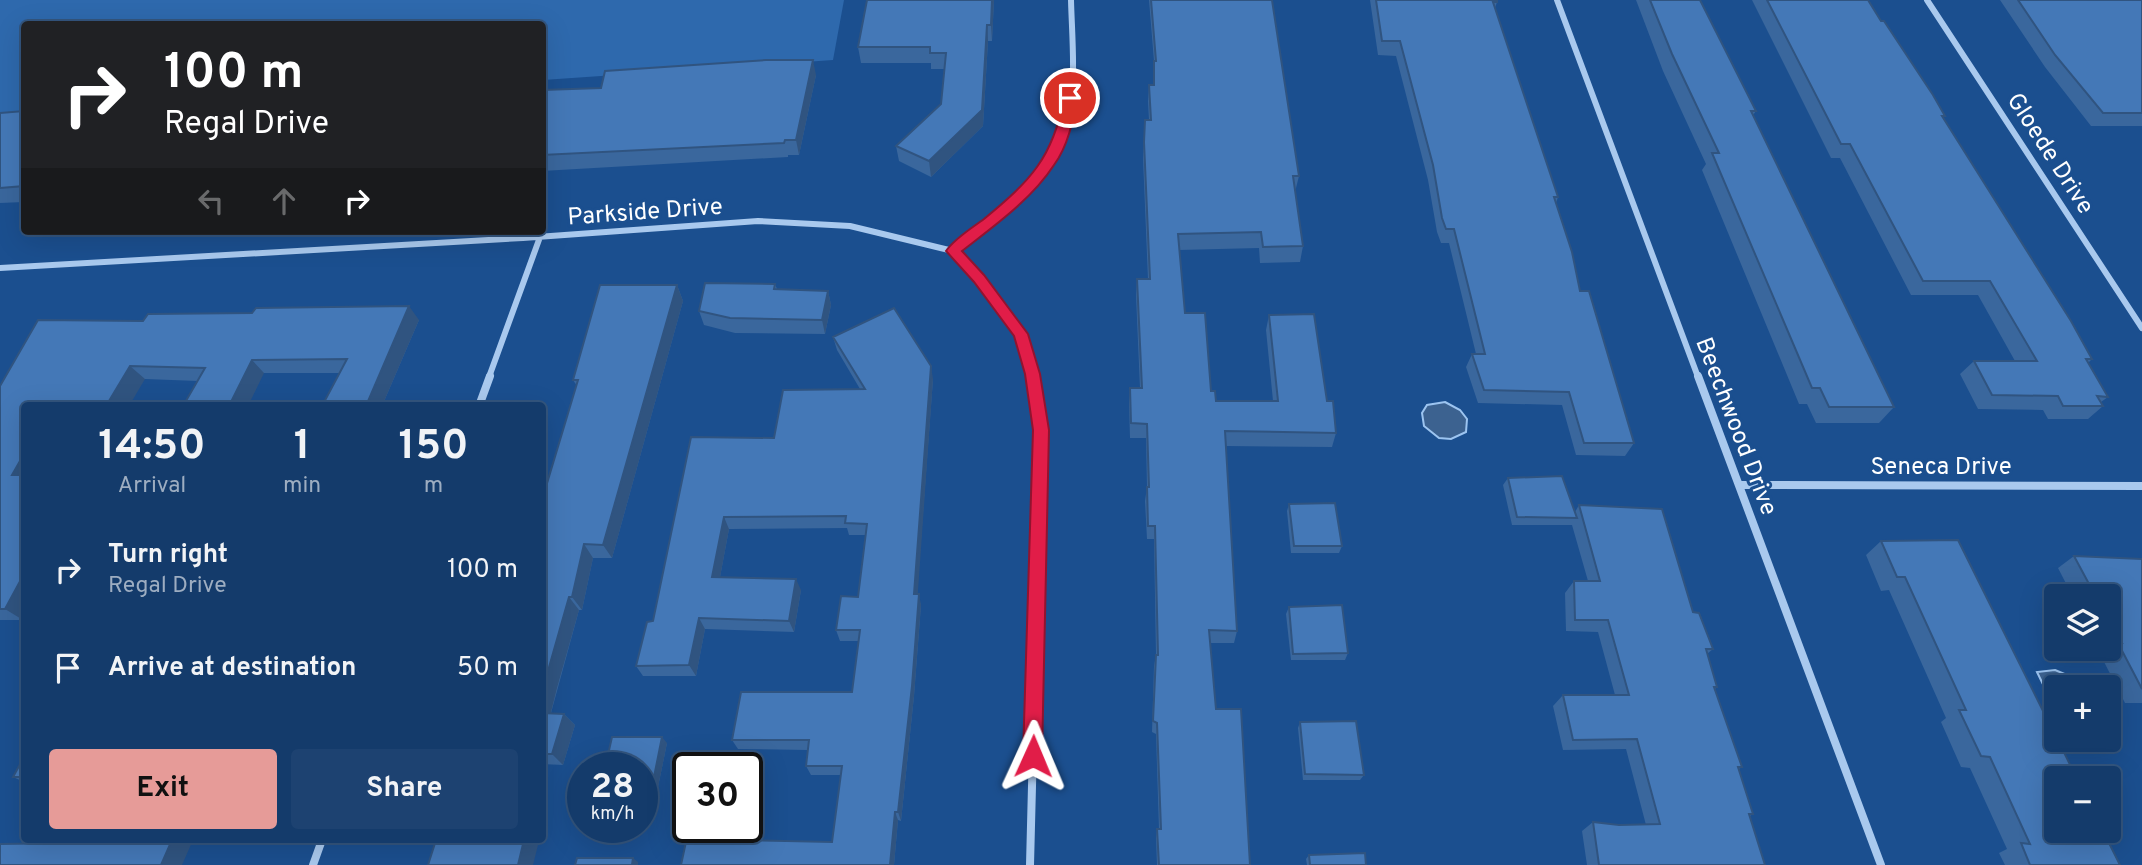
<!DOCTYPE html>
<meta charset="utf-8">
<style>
:root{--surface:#143b6b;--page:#1d4271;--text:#f1f3f6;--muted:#9dadc1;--line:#33557e;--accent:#e69b98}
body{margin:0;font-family:Overpass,sans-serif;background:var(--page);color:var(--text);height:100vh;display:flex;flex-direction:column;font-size:26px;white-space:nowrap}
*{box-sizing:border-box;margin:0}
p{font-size:23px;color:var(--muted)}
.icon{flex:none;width:38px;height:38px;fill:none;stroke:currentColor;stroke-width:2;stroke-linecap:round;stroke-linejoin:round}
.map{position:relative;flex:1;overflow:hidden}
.side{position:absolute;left:21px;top:402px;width:525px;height:441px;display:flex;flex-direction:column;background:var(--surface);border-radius:7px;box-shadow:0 7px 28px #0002,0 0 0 2px var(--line)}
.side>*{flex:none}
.guide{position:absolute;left:21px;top:21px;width:525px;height:214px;border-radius:7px;box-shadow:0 7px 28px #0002,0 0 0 2px var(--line);background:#202124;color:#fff;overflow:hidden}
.controls{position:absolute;left:2044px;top:584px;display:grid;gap:14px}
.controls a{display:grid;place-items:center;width:77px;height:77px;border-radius:7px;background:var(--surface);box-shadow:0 7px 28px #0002,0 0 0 2px var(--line);font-size:35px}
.speed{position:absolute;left:567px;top:752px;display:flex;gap:14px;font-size:35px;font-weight:700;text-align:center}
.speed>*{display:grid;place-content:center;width:91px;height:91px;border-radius:50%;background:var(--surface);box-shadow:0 7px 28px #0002,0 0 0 2px var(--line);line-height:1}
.speed small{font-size:18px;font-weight:400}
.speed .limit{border:4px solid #111;border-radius:10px;background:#fff;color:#111}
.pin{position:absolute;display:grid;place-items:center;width:60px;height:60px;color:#fff;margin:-30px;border:4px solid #fff;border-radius:50%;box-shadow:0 2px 7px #0007}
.me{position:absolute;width:77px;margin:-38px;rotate:1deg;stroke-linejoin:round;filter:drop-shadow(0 0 5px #0008)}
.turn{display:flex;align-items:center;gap:24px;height:147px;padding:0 28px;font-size:32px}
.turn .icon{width:91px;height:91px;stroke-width:2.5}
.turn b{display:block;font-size:49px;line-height:60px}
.lanes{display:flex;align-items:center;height:66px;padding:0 28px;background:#0003;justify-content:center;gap:35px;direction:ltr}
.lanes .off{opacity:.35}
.eta{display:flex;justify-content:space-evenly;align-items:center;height:119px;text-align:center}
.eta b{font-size:42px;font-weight:700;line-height:49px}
.cta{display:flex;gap:14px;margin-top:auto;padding:14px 28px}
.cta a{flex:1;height:80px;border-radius:7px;background:var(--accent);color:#111;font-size:28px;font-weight:700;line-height:80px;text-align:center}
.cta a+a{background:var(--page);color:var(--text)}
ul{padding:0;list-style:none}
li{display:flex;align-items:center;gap:21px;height:98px;padding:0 28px}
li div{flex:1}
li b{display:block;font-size:26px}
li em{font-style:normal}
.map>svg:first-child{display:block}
.green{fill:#2e69ad}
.water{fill:#3c6290;stroke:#9cc4f0;stroke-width:2}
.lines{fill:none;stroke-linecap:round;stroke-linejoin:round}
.minor-far1{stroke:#a9c9ee;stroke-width:6}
.minor{stroke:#a9c9ee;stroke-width:8}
.wall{fill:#3a679d}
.shaded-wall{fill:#305480}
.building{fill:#4478b7;stroke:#305480;stroke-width:2}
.route{fill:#e11d48;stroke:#92132f;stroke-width:2}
.labels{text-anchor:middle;stroke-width:6;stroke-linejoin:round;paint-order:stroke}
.street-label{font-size:24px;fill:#fff;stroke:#1b4f8f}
</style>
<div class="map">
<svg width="2142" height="865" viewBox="0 0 2142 865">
<rect width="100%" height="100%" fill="#1b4f8f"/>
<path class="green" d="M 0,0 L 844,0 L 833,60 L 543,80 L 542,24 L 24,24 L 24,115 L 0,116 Z"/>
<path class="water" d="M 1445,402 L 1460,410 L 1467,419 L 1466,432 L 1451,439 L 1439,438 L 1424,426 L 1422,413 L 1427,405 Z
M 2055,670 L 2072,677 L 2080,688 L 2056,688 L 2056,711 L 2037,672 Z"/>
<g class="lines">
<path class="minor-far1" d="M 1557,0 L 1698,377
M 1927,0 L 2142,328
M 953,251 C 989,289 1023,324 1033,377
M 953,251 C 999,214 1057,176 1069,113 C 1076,76 1072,38 1071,0
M 0,268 L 523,238 L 758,221 L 850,226 L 953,251
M 489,377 L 540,237"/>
<path class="minor" d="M 1698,376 L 1881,865
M 479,406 L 490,376
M 1739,485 L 2142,486
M 313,865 L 322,840
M 1030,865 L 1041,430 L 1033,376"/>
</g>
<path class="wall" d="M 994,0 L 992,41 L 988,41 L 983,126 L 931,177 L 899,161 L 896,146 L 941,104 L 945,69 L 931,69 L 931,63 L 861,63 L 858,47 Z
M 1149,0 L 1272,0 L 1299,176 L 1295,192 L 1303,246 L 1300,262 L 1260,263 L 1259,248 L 1179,250 L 1185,313 L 1211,391 L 1216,401 L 1273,401 L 1266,330 L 1269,315 L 1327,401 L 1336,433 L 1332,447 L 1226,446 L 1237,631 L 1234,643 L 1210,643 L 1216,709 L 1250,865 L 1157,865 L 1156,838 L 1157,829 L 1159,829 L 1156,734 L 1152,732 L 1154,666 L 1156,655 L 1154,539 L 1147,539 L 1145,501 L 1147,487 L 1146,438 L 1130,438 L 1129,403 L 1130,388 L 1140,388 L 1136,295 L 1137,279 L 1148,279 L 1143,158 L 1145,120 L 1149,120 L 1148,101 L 1149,85 L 1153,85 L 1154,61 Z
M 1370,0 L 1497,0 L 1497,2 L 1495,8 L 1558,197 L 1556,203 L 1580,291 L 1634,443 L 1625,456 L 1576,455 L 1562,405 L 1478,403 L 1466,367 L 1472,354 L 1476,354 L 1449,243 L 1441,243 L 1437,232 L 1428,180 L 1396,56 L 1378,55 Z
M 1636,0 L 1700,0 L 1756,111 L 1753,115 L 1894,407 L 1879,423 L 1816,423 L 1807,404 L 1799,404 L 1702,170 L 1706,164 L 1663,71 Z
M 1752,0 L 1868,0 L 1881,21 L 1945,116 L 1943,118 L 2092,359 L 2088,363 L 2108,397 L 2101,402 L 2103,406 L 2088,419 L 2048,419 L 2043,410 L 1978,409 L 1960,374 L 1974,361 L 2015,361 L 1978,295 L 1911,295 L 1840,158 L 1831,158 Z
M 2000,0 L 2142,0 L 2142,126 L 2091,126 L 2045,67 Z
M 816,75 L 799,155 L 788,155 L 788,157 L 542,171 L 542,90 L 601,88 Z
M 24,111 L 24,202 L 0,203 L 0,113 Z
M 775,284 L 777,289 L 828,291 L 831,305 L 825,334 L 735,333 L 704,325 L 699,311 Z
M 677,285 L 683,301 L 612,558 L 593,558 L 582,610 L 579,610 L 551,713 L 564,714 L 575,725 L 563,765 L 542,764 L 542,500 L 577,386 L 573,380 Z
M 419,320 L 382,406 L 322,406 L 340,373 L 264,373 L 198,381 L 145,379 L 24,406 L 24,618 L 23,620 L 0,620 L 0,386 L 143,321 Z
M 833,337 L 933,379 L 917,594 L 921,605 L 914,696 L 901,821 L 898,820 L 894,865 L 681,865 L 747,828 L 747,823 L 752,830 L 751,841 L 832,842 L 841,775 L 811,775 L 806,766 L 808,750 L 738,749 L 732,740 L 852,692 L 859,641 L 840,641 L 836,630 L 858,597 L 866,535 L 849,535 L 847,528 L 729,529 L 720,577 L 801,590 L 794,632 L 705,629 L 696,676 L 643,676 L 636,666 L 653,621 L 774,438 L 860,389 L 837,350 Z
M 1508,478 L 1575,512 L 1579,505 L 1693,612 L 1713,649 L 1707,654 L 1717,687 L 1715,689 L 1742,767 L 1739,769 L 1753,814 L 1750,816 L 1765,865 L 1587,865 L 1582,831 L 1593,822 L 1619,825 L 1646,825 L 1626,749 L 1563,750 L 1553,706 L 1563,695 L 1615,695 L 1598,632 L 1566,631 L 1565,593 L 1574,581 L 1588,581 L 1572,525 L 1512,525 L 1503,485 Z
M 1289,504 L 1342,546 L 1339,553 L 1291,553 L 1287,511 Z
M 1881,541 L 2120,865 L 2005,865 L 1999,853 L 2007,849 L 1970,768 L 1961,767 L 1941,722 L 1946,718 L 1889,590 L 1881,591 L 1866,555 Z
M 2074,556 L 2142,559 L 2142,703 L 2125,703 L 2100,654 L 2103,652 L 2101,649 L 2109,649 L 2109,597 L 2073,597 L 2058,568 Z
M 1289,607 L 1348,653 L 1345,660 L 1291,660 L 1286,614 Z
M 1300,722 L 1364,775 L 1360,780 L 1303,780 L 1298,728 Z
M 667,743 L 658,787 L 642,787 L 642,768 Z
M 24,757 L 24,782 L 13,777 Z
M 1309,855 L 1366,865 L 1307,865 L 1306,859 Z"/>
<path class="shaded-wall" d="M 992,0 L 994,0 L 992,41 L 991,25 Z
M 987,25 L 988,41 L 983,126 L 931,177 L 929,161 Z
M 813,60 L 816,75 L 799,155 L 796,140 Z
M 677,285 L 683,301 L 612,558 L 603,545 Z
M 828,291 L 831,305 L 825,334 L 822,320 Z
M 409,306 L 419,320 L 382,406 L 366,406 Z
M 252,360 L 264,373 L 248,406 L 229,406 Z
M 130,366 L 145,379 L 129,406 L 106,406 Z
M 931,366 L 933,379 L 917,605 L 914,594 Z
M 24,454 L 24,485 L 12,475 Z
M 724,517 L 729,529 L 718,588 L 712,577 Z
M 584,544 L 593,558 L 582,610 L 572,597 Z
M 24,574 L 24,618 L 23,620 L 5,609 Z
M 796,579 L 801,590 L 794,632 L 789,621 Z
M 919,594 L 921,605 L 914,696 L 901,821 L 898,812 Z
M 569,597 L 579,610 L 557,688 L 548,724 L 542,718 L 542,692 Z
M 699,618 L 705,629 L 696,676 L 689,665 Z
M 564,714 L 575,725 L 563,765 L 552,754 Z
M 662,737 L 667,743 L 658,787 L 653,782 Z
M 895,812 L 898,820 L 894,865 L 890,865 Z
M 747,823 L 752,830 L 749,848 L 743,840 L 745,828 L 747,828 Z
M 172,840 L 193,840 L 182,865 L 161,865 Z
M 524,840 L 537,840 L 539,841 L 533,865 L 518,865 Z
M 633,858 L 638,862 L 638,865 L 632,865 Z"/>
<path class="building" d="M 867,0 L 992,0 L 991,25 L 987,25 L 982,110 L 929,161 L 896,146 L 941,104 L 946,53 L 930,53 L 930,47 L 858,47 Z
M 1151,0 L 1272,0 L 1299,176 L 1293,176 L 1303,246 L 1263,247 L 1261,232 L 1178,234 L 1185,313 L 1205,313 L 1211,391 L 1215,391 L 1216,401 L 1278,401 L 1269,315 L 1314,314 L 1327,401 L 1333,401 L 1336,433 L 1225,431 L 1237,631 L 1209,630 L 1216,709 L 1241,709 L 1250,865 L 1159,865 L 1157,829 L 1161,829 L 1157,723 L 1153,721 L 1156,655 L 1158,655 L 1155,526 L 1148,526 L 1147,487 L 1149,487 L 1147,424 L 1131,423 L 1130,388 L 1142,388 L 1137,279 L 1150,279 L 1144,142 L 1145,120 L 1151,120 L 1149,85 L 1154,85 L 1154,61 L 1156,61 Z
M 1376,0 L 1497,0 L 1497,2 L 1493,2 L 1558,197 L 1554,197 L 1572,252 L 1580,291 L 1589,291 L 1634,443 L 1584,443 L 1569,392 L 1484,390 L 1472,354 L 1485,354 L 1454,229 L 1446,229 L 1442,218 L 1433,165 L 1400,41 L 1382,41 Z
M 1650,0 L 1700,0 L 1756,111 L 1751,111 L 1894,407 L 1829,407 L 1820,388 L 1812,388 L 1712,153 L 1719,153 L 1672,54 Z
M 1767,0 L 1868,0 L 1881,21 L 1884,21 L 1933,95 L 1945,116 L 1942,116 L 2071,321 L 2092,359 L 2086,359 L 2108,397 L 2097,396 L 2103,406 L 2063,406 L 2058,396 L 1992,395 L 1974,361 L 2037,361 L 1990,281 L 1923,281 L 1850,144 L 1841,144 Z
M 2018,0 L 2142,0 L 2142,113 L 2103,113 L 2055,55 Z
M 766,60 L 813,60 L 796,140 L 785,140 L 784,143 L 542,155 L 542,90 L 601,88 L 605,71 Z
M 24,111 L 24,186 L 0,188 L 0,113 Z
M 705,283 L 775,284 L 774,289 L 828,291 L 822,320 L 730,318 L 699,311 Z
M 600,285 L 677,285 L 603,545 L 584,544 L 572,597 L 569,597 L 542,692 L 542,500 L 578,380 L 573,380 Z
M 409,306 L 366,406 L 322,406 L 347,359 L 252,360 L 229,406 L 183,406 L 205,368 L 130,366 L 106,406 L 24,406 L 24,454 L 12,475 L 24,475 L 24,574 L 5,609 L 0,609 L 0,386 L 38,320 L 143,321 L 148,314 L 252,313 L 256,308 Z
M 894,308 L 931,366 L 914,594 L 919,594 L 912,686 L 898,812 L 895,812 L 890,865 L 681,865 L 689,828 L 745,828 L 743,840 L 832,842 L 842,766 L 806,766 L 809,740 L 732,740 L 741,692 L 852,692 L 860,630 L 836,630 L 841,596 L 858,597 L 867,524 L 845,523 L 846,516 L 724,517 L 712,577 L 796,579 L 789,621 L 699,618 L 689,665 L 636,666 L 647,622 L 653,621 L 691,437 L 774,438 L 783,390 L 865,389 L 833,337 Z
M 1562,476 L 1577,518 L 1517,517 L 1508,478 Z
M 1335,503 L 1342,546 L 1294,546 L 1289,504 Z
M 1579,505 L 1662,509 L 1693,612 L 1699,613 L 1713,649 L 1706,649 L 1717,687 L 1714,687 L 1742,767 L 1738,767 L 1753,814 L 1749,814 L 1765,865 L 1599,865 L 1593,822 L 1619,825 L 1660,824 L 1637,739 L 1573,740 L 1563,695 L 1629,695 L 1608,620 L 1575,620 L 1574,581 L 1600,581 Z
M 1958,540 L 2056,737 L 2056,740 L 2058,740 L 2077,779 L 2056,779 L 2056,831 L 2103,831 L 2120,865 L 2030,865 L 2021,843 L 2030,844 L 1990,757 L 1981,756 L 1959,710 L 1966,710 L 1905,577 L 1897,577 L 1881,541 Z
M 2074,556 L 2142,559 L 2142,689 L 2118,643 L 2122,643 L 2109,619 L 2109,597 L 2096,597 Z
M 1342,605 L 1348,653 L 1293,654 L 1289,607 Z
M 542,713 L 564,714 L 552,754 L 542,754 Z
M 1356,721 L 1364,775 L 1305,774 L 1300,722 Z
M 612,737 L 662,737 L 653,782 L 642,782 L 642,768 L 605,768 Z
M 24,757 L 24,777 L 13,777 Z
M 71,840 L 172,840 L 161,865 L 0,865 L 0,844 L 70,843 Z
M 436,840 L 524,840 L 518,865 L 428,865 Z
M 1365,853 L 1366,865 L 1310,865 L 1309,855 Z
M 577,858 L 633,858 L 632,865 L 575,865 Z"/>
<path class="route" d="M 1070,94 L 1077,98 C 1073,121 1068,146 1054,165 C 1032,199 994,226 962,251 L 984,275 L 1028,334 L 1040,374 L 1049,430 L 1042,756 L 1039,763 L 1033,765 L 1026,763 L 1023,756 L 1033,430 L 1025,374 L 1014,336 L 974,282 L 946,251 C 955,238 972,228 984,219 C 1030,181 1053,158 1064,98 Z"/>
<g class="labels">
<g class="street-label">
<text transform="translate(2051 153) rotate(57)" y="8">Gloede Drive</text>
<text transform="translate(645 211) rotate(-4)" y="8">Parkside Drive</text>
<text transform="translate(1737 426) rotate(69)" y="8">Beechwood Drive</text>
<text x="1941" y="474">Seneca Drive</text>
</g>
</g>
</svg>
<div class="controls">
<a><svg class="icon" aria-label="layers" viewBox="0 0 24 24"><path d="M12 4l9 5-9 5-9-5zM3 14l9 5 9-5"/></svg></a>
<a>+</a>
<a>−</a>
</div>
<div class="speed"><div>28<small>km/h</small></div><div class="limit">30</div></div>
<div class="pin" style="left:1070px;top:98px;background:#d93025"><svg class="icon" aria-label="arrive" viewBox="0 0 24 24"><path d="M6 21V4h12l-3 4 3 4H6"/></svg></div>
<svg class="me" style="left:1033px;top:756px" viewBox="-20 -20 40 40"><path d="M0-17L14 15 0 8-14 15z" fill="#e11d48" stroke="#fff" stroke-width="4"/></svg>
<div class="guide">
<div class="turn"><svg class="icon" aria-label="right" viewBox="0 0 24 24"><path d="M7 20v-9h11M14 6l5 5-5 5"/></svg><div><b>100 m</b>Regal Drive</div></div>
<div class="lanes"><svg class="icon off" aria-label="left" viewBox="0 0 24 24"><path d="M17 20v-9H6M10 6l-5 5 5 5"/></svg><svg class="icon off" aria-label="ahead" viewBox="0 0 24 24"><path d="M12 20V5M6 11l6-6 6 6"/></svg><svg class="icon" aria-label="right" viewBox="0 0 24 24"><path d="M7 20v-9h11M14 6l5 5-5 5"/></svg></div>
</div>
<section class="side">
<div class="eta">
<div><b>14:50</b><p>Arrival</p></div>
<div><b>1</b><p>min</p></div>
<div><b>150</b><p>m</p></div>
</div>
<ul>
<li><svg class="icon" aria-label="right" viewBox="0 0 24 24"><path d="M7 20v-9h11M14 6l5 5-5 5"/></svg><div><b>Turn right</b><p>Regal Drive</p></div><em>100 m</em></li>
<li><svg class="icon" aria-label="arrive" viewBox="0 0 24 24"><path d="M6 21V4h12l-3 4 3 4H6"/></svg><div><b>Arrive at destination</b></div><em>50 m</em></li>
</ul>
<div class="cta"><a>Exit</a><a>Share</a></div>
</section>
</div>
